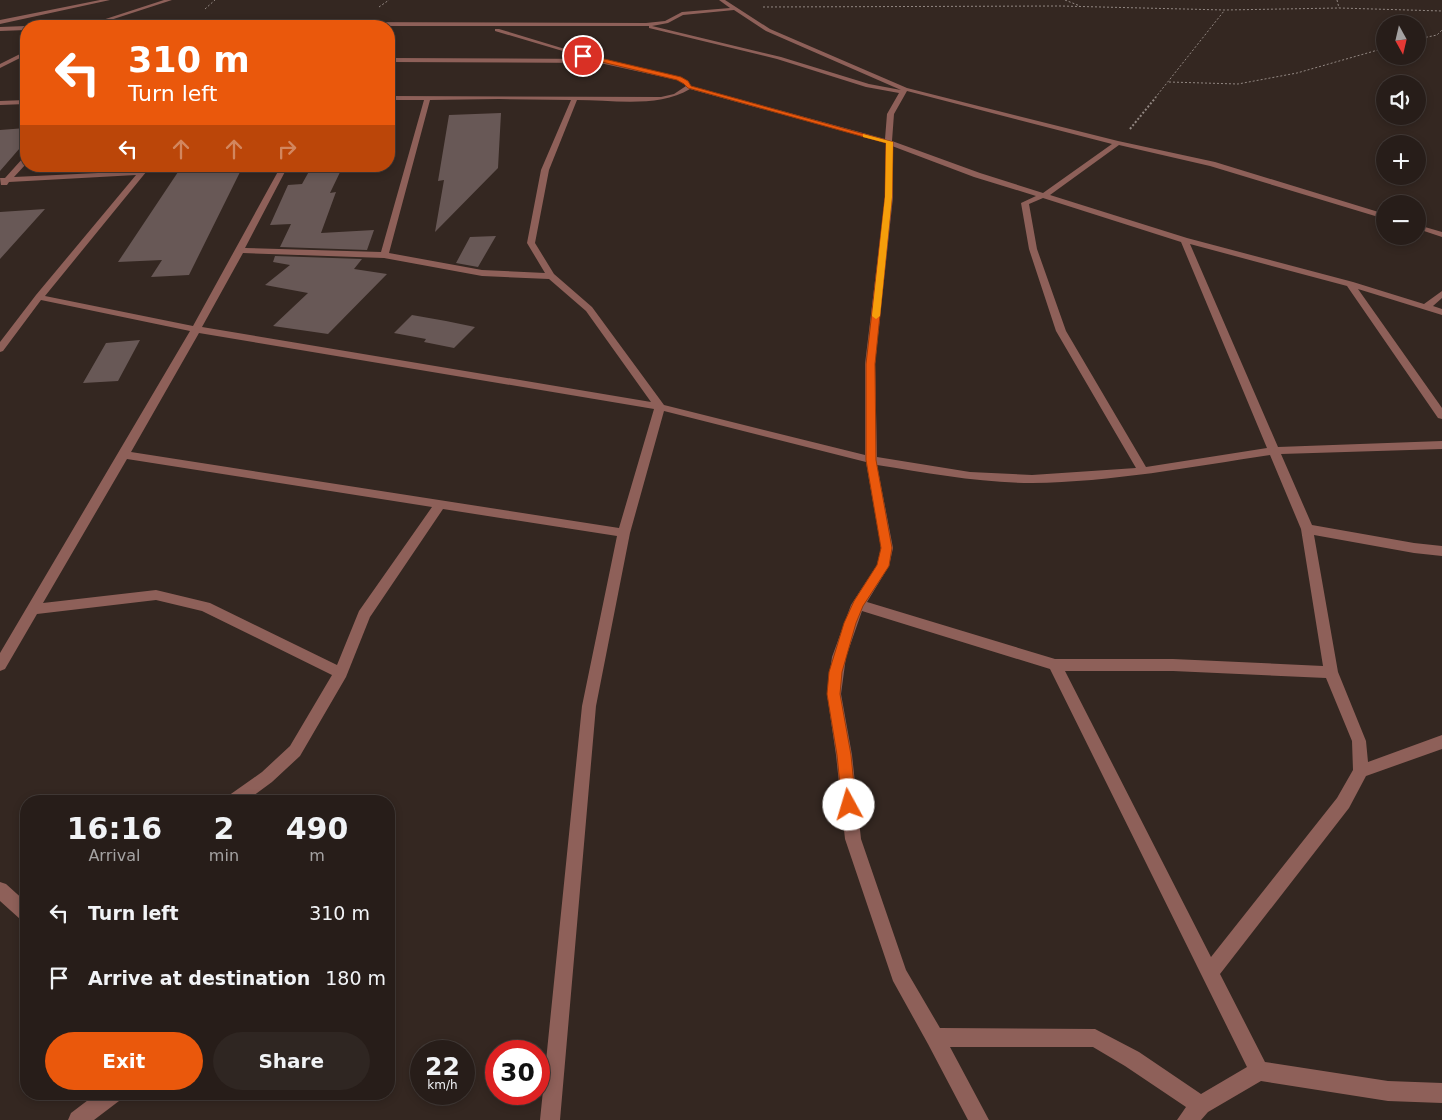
<!DOCTYPE html>
<meta charset="utf-8">
<style>
:root{--surface:#271d19;--page:#2f2622;--text:#f1f3f6;--muted:#a4a2a2;--line:#433b38;--accent:#ea580c}
body{margin:0;font-family:"DejaVu Sans",sans-serif;background:var(--page);color:var(--text);height:100vh;display:flex;flex-direction:column;font-size:19px;white-space:nowrap}
*{box-sizing:border-box;margin:0}
p{font-size:16px;color:var(--muted)}
.icon{flex:none;width:28px;height:28px;fill:none;stroke:currentColor;stroke-width:2;stroke-linecap:round;stroke-linejoin:round}
.map{position:relative;flex:1;overflow:hidden}
.details{position:absolute;left:20px;top:795px;width:375px;height:305px;display:flex;flex-direction:column;background:var(--surface);border-radius:20px;box-shadow:0 2px 8px #0003,0 0 0 1px var(--line)}
.details>*{flex:none}
.banner{position:absolute;left:20px;top:20px;width:375px;height:152px;border-radius:20px;box-shadow:0 2px 8px #0003,0 0 0 1px var(--line);background:#ea580c;color:#fff;overflow:hidden}
.needle{width:32px;rotate:172deg}
.fabs{position:absolute;left:1376px;top:15px;display:grid;gap:10px}
.fabs a{display:grid;place-items:center;width:50px;height:50px;border-radius:50%;background:var(--surface);box-shadow:0 2px 8px #0003,0 0 0 1px var(--line);font-size:25px}
.speed{position:absolute;left:410px;top:1040px;display:flex;gap:10px;font-size:25px;font-weight:700;text-align:center}
.speed>*{display:grid;place-content:center;width:65px;height:65px;border-radius:50%;background:var(--surface);box-shadow:0 2px 8px #0003,0 0 0 1px var(--line);line-height:1}
.speed small{font-size:12px;font-weight:400}
.speed .limit{border:8px solid #d22;background:#fff;color:#111}
.pin{position:absolute;display:grid;place-items:center;width:42px;height:42px;color:#fff;margin:-21px;border:2px solid #fff;border-radius:50%;box-shadow:0 1px 5px #0007}
.me{position:absolute;width:55px;margin:-28px;rotate:354deg;stroke-linejoin:round;filter:drop-shadow(0 0 4px #0008)}
.turn{display:flex;align-items:center;gap:18px;height:105px;padding:0 25px;font-size:22px}
.turn .icon{width:65px;height:65px;stroke-width:2.5}
.turn b{display:block;font-size:35px;line-height:42px}
.lanes{display:flex;align-items:center;height:48px;padding:0 25px;background:#0003;justify-content:center;gap:25px;direction:ltr}
.lanes .off{opacity:.35}
.eta{display:flex;justify-content:space-evenly;align-items:center;height:85px;text-align:center}
.eta b{font-size:30px;font-weight:700;line-height:35px}
.button{display:flex;gap:10px;margin-top:auto;padding:10px 25px}
.button a{flex:1;height:58px;border-radius:30px;background:var(--accent);color:#fff;font-size:20px;font-weight:700;line-height:58px;text-align:center}
.button a+a{background:var(--page);color:var(--text)}
ul{padding:0;list-style:none}
li{display:flex;align-items:center;gap:15px;height:65px;padding:0 25px}
li div{flex:1}
li b{display:block;font-size:19px}
li em{font-style:normal}
.map>svg:first-child{display:block}
.building{fill:#685856}
.lines{fill:none;stroke-linecap:round;stroke-linejoin:round}
.path-far1{stroke:#928782;stroke-width:1;stroke-dasharray:2 2;stroke-linecap:butt}
.path{stroke:#928782;stroke-width:2;stroke-dasharray:2 2;stroke-linecap:butt}
.minor{fill:#8e6059;fill-rule:evenodd}
.route{fill:#ea580c;stroke:#983908}
.slow{fill:#f59e0b}
</style>
<div class="map">
<svg width="1442" height="1120" viewBox="0 0 1442 1120">
<rect width="100%" height="100%" fill="#342721"/>
<path class="building" d="M 501,113 L 498,168 L 435,232 L 444,180 L 438,181 L 449,115 Z
M 26,128 L 26,141 L 0,171 L 0,130 Z
M 182,166 L 243,166 L 189,275 L 151,277 L 162,260 L 118,262 Z
M 312,166 L 343,166 L 330,193 L 336,192 L 321,233 L 374,230 L 367,250 L 280,247 L 291,224 L 270,225 L 288,185 L 302,184 Z
M 45,209 L 0,259 L 0,212 Z
M 496,236 L 478,267 L 456,263 L 470,237 Z
M 275,256 L 362,259 L 354,269 L 387,274 L 328,334 L 273,326 L 308,293 L 265,285 L 290,265 L 273,262 Z
M 412,315 L 446,321 L 475,327 L 454,348 L 424,342 L 426,339 L 394,333 Z
M 140,340 L 118,381 L 83,383 L 106,343 Z"/>
<g class="lines">
<path class="path-far1" d="M 1065,0 L 1080,6
M 1337,0 L 1339,8
M 379,7 L 389,0
M 763,7 L 1060,6 L 1225,10 L 1339,8 L 1442,11
M 205,9 L 215,0
M 1418,39 L 1437,35 L 1442,30
M 1169,82 L 1238,84 L 1297,73 L 1385,48
M 1155,98 L 1224,11"/>
<path class="path" d="M 1130,129 L 1156,97"/>
<path class="minor" d="M 100,0 L 110,0 L 0,24 L 0,20 Z
M 164,0 L 172,0 L 92,26 L 84,26 Z
M 719,0 L 725,0 L 770,29 L 907,88 L 1118,141 L 1215,162 L 1385,214 L 1385,219 L 1210,166 L 1119,145 L 1050,195 L 1187,238 L 1353,282 L 1424,304 L 1442,291 L 1442,298 L 1433,306 L 1442,309 L 1442,315 L 1358,289 L 1442,408 L 1442,419 L 1438,418 L 1347,286 L 1190,244 L 1278,447 L 1442,441 L 1442,449 L 1281,454 L 1312,525 L 1414,543 L 1442,546 L 1442,556 L 1414,553 L 1314,535 L 1338,672 L 1366,741 L 1368,762 L 1442,735 L 1442,749 L 1366,776 L 1349,808 L 1220,974 L 1265,1062 L 1388,1081 L 1442,1083 L 1442,1103 L 1388,1101 L 1261,1081 L 1208,1112 L 1201,1120 L 1177,1120 L 1186,1107 L 1125,1066 L 1093,1047 L 950,1047 L 989,1120 L 968,1120 L 928,1044 L 893,981 L 845,839 L 836,755 L 827,694 L 832,657 L 851,605 L 877,565 L 881,548 L 866,462 L 664,411 L 630,533 L 596,706 L 560,1120 L 540,1120 L 582,706 L 617,536 L 443,509 L 370,617 L 346,677 L 300,756 L 272,782 L 246,801 L 226,801 L 228,796 L 262,772 L 290,746 L 332,675 L 202,611 L 156,600 L 37,614 L 5,669 L 0,671 L 0,653 L 190,331 L 41,300 L 3,351 L 0,352 L 0,342 L 36,295 L 136,175 L 9,182 L 7,185 L 1,185 L 0,178 L 5,178 L 23,158 L 26,158 L 26,164 L 14,177 L 140,171 L 144,166 L 151,166 L 45,296 L 193,326 L 281,166 L 288,166 L 245,248 L 381,252 L 424,100 L 389,100 L 389,96 L 661,97 L 674,94 L 686,86 L 684,83 L 677,80 L 600,63 L 389,62 L 389,58 L 600,59 L 681,78 L 688,81 L 691,86 L 885,139 L 887,114 L 899,93 L 866,87 L 777,59 L 649,28 L 649,26 L 114,26 L 115,25 L 323,22 L 646,23 L 665,21 L 682,12 L 730,8 ZM 734,10 L 766,31 L 901,90 L 869,84 L 781,57 L 652,26 L 668,23 L 683,15 ZM 690,89 L 886,143 L 885,197 L 865,364 L 865,455 L 664,405 L 592,307 L 554,274 L 535,243 L 549,170 L 577,100 C 613,100 659,108 690,89 ZM 907,91 L 1112,144 L 1043,193 L 980,173 L 892,141 L 894,114 ZM 499,99 L 571,100 L 541,170 L 527,243 L 545,273 L 482,270 L 389,253 L 430,100 ZM 892,146 L 974,177 L 1036,196 L 1021,203 L 1029,249 L 1056,331 L 1136,468 L 1032,475 L 970,472 L 877,457 L 875,364 L 893,197 ZM 1043,198 L 1181,242 L 1267,448 L 1146,467 L 1066,331 L 1037,249 L 1029,204 ZM 243,253 L 384,258 L 482,276 L 549,279 L 586,311 L 651,402 L 202,327 ZM 199,333 L 654,409 L 619,528 L 131,452 ZM 1270,455 L 1301,529 L 1323,666 L 1173,659 L 1055,659 L 867,602 L 889,566 L 893,548 L 877,465 C 929,473 980,483 1032,483 C 1112,482 1191,467 1270,455 ZM 127,459 L 432,507 L 359,611 L 337,665 L 210,603 L 156,590 L 43,603 ZM 862,611 L 1050,669 L 1247,1067 L 1201,1094 L 1139,1052 L 1095,1029 L 940,1028 L 906,970 L 861,839 L 852,755 L 841,694 L 846,657 ZM 1065,671 L 1173,671 L 1326,678 L 1352,741 L 1353,770 L 1337,798 L 1211,957 Z
M 26,26 L 26,30 L 0,31 L 0,27 Z
M 495,29 L 499,29 L 588,56 L 583,57 L 495,31 Z
M 26,51 L 26,55 L 0,68 L 0,64 Z
M 26,100 L 26,104 L 0,105 L 0,101 Z
M 1418,225 L 1442,232 L 1442,237 L 1418,229 Z
M 0,882 L 6,884 L 26,902 L 26,922 L 20,919 L 0,901 Z
M 96,1094 L 122,1094 L 119,1101 L 94,1120 L 68,1120 L 71,1113 Z"/>
</g>
<path class="route" d="M 583,54 L 681,77 L 688,81 L 691,86 L 893,142 L 892,197 L 875,364 L 876,460 L 892,548 L 889,566 L 863,606 L 856,623 L 842,672 L 840,694 L 851,755 L 856,805 L 854,810 L 849,812 L 844,810 L 842,805 L 837,755 L 827,694 L 829,672 L 844,623 L 854,601 L 877,565 L 881,548 L 866,460 L 866,364 L 885,197 L 886,143 L 688,88 L 684,84 L 677,80 L 581,57 Z"/>
<path class="slow" d="M 863,134 L 893,142 L 892,197 L 880,316 L 876,319 L 872,316 L 885,197 L 886,143 L 863,137 Z"/>
</svg>
<div class="fabs">
<a><svg class="needle" viewBox="-14 -14 28 28"><path d="M0-13l5 13h-10z" fill="#e53935"/><path d="M0 13l5-13h-10z" fill="#a4a2a2"/></svg></a>
<a><svg class="icon" aria-label="sound" viewBox="0 0 24 24"><path d="M4 9h4l5-4v14l-5-4H4zM17 9q2 3 0 6"/></svg></a>
<a>+</a>
<a>−</a>
</div>
<div class="speed"><div>22<small>km/h</small></div><div class="limit">30</div></div>
<div class="pin" style="left:583px;top:56px;background:#d93025"><svg class="icon" aria-label="arrive" viewBox="0 0 24 24"><path d="M6 21V4h12l-3 4 3 4H6"/></svg></div>
<svg class="me" style="left:849px;top:805px" viewBox="-20 -20 40 40"><circle r="19" fill="#fff"/><path d="M0-13L10 11 0 6-10 11z" fill="#ea580c"/></svg>
<div class="banner">
<div class="turn"><svg class="icon" aria-label="left" viewBox="0 0 24 24"><path d="M17 20v-9H6M10 6l-5 5 5 5"/></svg><div><b>310 m</b>Turn left</div></div>
<div class="lanes"><svg class="icon" aria-label="left" viewBox="0 0 24 24"><path d="M17 20v-9H6M10 6l-5 5 5 5"/></svg><svg class="icon off" aria-label="ahead" viewBox="0 0 24 24"><path d="M12 20V5M6 11l6-6 6 6"/></svg><svg class="icon off" aria-label="ahead" viewBox="0 0 24 24"><path d="M12 20V5M6 11l6-6 6 6"/></svg><svg class="icon off" aria-label="right" viewBox="0 0 24 24"><path d="M7 20v-9h11M14 6l5 5-5 5"/></svg></div>
</div>
<section class="details">
<div class="eta">
<div><b>16:16</b><p>Arrival</p></div>
<div><b>2</b><p>min</p></div>
<div><b>490</b><p>m</p></div>
</div>
<ul>
<li><svg class="icon" aria-label="left" viewBox="0 0 24 24"><path d="M17 20v-9H6M10 6l-5 5 5 5"/></svg><div><b>Turn left</b></div><em>310 m</em></li>
<li><svg class="icon" aria-label="arrive" viewBox="0 0 24 24"><path d="M6 21V4h12l-3 4 3 4H6"/></svg><div><b>Arrive at destination</b></div><em>180 m</em></li>
</ul>
<div class="button"><a>Exit</a><a>Share</a></div>
</section>
</div>
